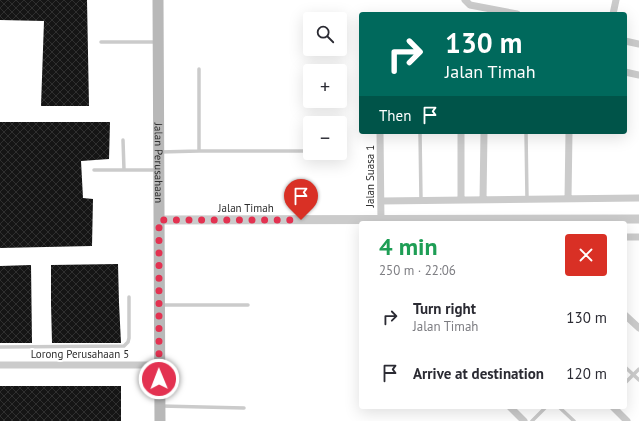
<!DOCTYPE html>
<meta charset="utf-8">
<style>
:root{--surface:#fff;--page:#f7f7f7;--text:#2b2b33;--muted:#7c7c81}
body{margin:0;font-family:"PT Sans",sans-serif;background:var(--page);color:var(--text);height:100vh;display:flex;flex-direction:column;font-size:15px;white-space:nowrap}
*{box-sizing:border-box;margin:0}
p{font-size:13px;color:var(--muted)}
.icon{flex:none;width:22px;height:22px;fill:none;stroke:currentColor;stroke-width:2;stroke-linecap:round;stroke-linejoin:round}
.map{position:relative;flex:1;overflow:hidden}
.panel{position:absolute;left:359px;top:221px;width:268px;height:188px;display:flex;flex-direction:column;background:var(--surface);border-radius:4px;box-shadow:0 4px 16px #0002}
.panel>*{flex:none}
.hud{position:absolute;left:359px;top:12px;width:268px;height:122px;border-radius:4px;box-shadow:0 4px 16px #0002;background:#00695c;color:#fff;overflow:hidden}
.buttons{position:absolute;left:303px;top:12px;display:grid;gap:8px}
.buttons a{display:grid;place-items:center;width:44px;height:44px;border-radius:4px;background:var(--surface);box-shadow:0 4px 16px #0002;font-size:20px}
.pin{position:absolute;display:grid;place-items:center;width:34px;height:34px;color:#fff;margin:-41px -17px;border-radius:50% 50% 50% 0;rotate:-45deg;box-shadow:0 0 4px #0007}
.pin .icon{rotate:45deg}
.me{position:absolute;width:44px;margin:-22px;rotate:359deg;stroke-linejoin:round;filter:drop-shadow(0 0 3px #0008)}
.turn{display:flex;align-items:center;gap:14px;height:84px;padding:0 20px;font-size:18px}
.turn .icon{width:52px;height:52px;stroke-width:2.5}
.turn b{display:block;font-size:28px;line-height:34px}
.then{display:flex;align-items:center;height:38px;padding:0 20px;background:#0003;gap:8px;font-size:15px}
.round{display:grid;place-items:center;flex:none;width:42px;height:42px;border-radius:4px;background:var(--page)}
.overview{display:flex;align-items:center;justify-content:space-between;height:68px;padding:0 20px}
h1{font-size:24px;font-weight:700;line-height:30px;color:#1e9e55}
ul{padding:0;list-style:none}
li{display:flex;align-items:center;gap:12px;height:56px;padding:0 20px}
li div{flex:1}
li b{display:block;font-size:15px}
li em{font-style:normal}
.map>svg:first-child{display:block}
.building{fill:url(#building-cross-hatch)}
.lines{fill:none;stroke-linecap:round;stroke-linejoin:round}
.service{stroke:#cbcbcb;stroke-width:3.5}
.minor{stroke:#cbcbcb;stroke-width:7}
.tertiary{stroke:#cbcbcb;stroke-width:9}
.secondary{stroke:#b8b8b8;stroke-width:11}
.route{stroke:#e33251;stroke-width:7;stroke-dasharray:0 12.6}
.labels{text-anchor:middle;stroke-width:4;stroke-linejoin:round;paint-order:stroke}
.street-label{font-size:11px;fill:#2e2e2e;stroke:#fff}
</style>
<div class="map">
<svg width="639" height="421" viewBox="0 0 639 421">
<defs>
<pattern id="building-cross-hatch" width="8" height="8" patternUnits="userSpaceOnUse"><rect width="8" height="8" fill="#151515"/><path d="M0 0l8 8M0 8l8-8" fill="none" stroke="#2f2f2f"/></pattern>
</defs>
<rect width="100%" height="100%" fill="#fff"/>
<path class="building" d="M 0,0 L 87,0 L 89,106 L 41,106 L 44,21 L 0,20 Z
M 0,122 L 110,122 L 109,159 L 81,161 L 83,198 L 93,199 L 92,246 L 0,248 Z
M 118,264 L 119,303 L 121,343 L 52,343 L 51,304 L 51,265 Z
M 31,265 L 32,343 L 0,343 L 0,266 Z
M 0,386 L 121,386 L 121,421 L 0,421 Z"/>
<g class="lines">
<path class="service" d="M 101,42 L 157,42
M 420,132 L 421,200
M 526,132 L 527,199
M 123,140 L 124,170
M 199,151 L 199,69
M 160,152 L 199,151 L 310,151
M 94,170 L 157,170
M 162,305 L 248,305
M 0,347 L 124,346 L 128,342 L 129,338 L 129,297
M 625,367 L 639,380
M 625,383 L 639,369
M 161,406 L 244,408
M 559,407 L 574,421
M 532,421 L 546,407"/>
<path class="minor" d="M 465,0 L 470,5 L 517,14
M 613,14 L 616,0
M 625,41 L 639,44
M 625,72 L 639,75
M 380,132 L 381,223
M 461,132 L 461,200
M 568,199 L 569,132
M 483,200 L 484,132
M 381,201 L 639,198
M 625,237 L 639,237
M 625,315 L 639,328
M 0,365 L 159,365
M 510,407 L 524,421
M 613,407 L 627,421"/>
<path class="tertiary" d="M 159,220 L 639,219"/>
<path class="secondary" id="s1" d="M 158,0 L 160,421"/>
</g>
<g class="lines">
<path class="route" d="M 159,379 L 159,220 L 301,220"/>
</g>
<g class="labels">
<g class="street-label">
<text dy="4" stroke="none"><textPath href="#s1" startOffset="163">Jalan Perusahaan</textPath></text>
<text transform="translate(370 176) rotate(-90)" y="4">Jalan Suasa 1</text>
<text x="246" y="212">Jalan Timah</text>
<text x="80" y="358">Lorong Perusahaan 5</text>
</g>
</g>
</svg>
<div class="buttons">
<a><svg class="icon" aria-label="search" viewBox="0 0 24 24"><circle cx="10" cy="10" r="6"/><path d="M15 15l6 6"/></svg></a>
<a>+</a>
<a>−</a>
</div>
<div class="pin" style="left:301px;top:220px;background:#d93025"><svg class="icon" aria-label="arrive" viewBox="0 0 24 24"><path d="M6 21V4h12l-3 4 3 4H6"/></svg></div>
<svg class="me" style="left:159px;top:379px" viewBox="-20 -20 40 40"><circle r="17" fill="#e33251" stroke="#fff" stroke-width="3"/><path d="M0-11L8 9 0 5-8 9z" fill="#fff"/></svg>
<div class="hud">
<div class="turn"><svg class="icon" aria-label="right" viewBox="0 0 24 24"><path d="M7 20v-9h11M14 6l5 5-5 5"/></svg><div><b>130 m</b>Jalan Timah</div></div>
<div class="then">Then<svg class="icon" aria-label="arrive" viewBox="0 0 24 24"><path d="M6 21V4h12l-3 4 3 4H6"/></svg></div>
</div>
<section class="panel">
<div class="overview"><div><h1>4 min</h1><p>250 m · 22:06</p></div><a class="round" style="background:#d93025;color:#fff"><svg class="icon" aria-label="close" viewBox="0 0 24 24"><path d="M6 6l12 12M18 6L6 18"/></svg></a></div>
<ul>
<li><svg class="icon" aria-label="right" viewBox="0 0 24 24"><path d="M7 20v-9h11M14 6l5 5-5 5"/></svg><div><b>Turn right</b><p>Jalan Timah</p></div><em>130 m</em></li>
<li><svg class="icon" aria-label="arrive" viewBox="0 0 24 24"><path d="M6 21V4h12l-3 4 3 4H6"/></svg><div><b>Arrive at destination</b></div><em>120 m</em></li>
</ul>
</section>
</div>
